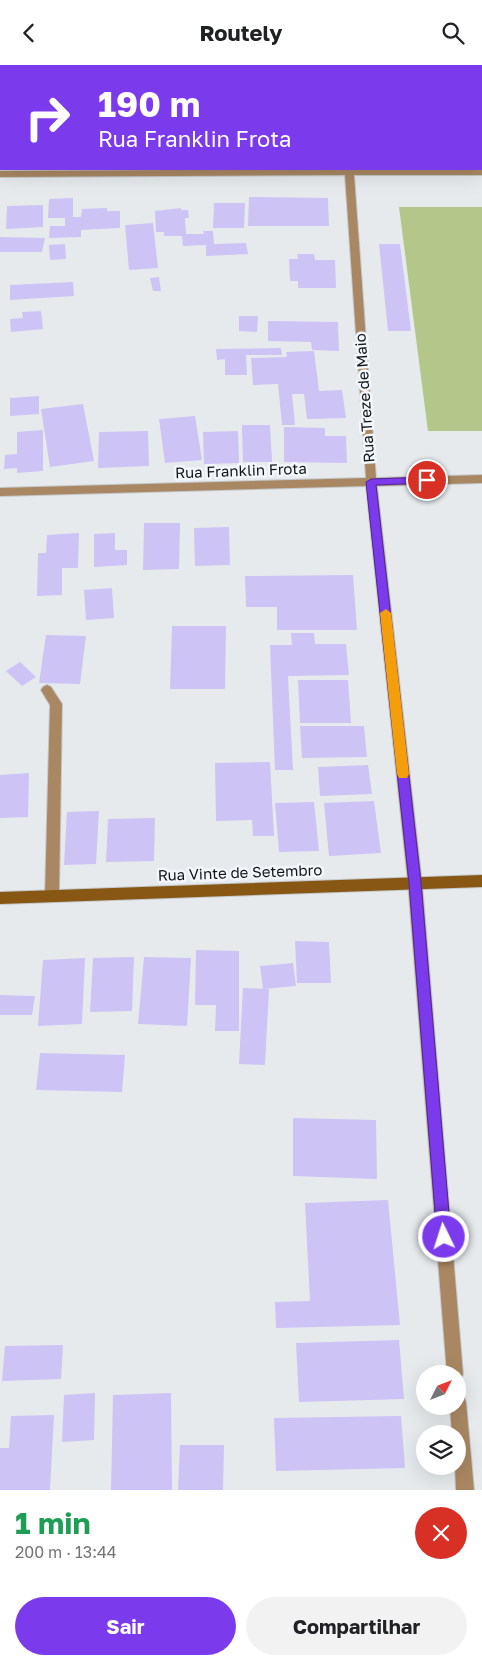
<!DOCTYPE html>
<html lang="pt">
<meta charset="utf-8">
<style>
:root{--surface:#fff;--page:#f2f2f2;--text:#202124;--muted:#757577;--accent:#7c3aed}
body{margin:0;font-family:"Golos Text",sans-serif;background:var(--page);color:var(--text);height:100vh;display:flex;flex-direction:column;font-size:19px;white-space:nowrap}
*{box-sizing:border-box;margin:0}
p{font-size:16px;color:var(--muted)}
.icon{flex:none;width:28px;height:28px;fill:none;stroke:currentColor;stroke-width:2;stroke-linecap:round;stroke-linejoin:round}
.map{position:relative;height:1425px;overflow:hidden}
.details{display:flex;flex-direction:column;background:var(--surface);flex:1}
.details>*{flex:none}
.banner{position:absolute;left:0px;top:0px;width:482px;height:105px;box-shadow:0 5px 20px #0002;background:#7c3aed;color:#fff;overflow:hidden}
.needle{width:32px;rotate:48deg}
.tools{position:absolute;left:416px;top:1300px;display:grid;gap:10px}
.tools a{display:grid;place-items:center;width:50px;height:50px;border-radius:50%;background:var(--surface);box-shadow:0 5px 20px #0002;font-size:25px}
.pin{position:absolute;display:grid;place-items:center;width:42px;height:42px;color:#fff;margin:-21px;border:2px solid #fff;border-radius:50%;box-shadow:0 1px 5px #0007}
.me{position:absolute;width:55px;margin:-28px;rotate:356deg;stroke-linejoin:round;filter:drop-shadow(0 0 4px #0008)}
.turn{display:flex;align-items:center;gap:18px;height:105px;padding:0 15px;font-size:22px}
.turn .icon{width:65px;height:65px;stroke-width:2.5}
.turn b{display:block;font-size:35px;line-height:42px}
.round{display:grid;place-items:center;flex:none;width:52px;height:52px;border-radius:26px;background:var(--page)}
.summary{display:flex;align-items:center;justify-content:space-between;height:85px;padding:0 15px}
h1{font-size:30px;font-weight:700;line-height:38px;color:#1e9e55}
.cta{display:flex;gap:10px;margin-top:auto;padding:10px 15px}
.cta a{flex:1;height:58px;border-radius:30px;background:var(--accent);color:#fff;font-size:20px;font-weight:700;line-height:58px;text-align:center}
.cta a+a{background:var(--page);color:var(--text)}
header{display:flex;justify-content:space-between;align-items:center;height:65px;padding:0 15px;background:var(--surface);font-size:22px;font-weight:700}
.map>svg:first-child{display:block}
.green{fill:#b2c789}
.building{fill:#cdc3f5}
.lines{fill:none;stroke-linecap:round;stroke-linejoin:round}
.lane-casing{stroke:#c4c8cb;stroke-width:2}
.street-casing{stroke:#c4c8cb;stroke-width:2}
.secondary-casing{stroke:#c4c8cb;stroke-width:2}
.lane{fill:#a98762;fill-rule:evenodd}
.street{fill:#a98762;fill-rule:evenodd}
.secondary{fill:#875713;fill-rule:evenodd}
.route{fill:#7c3aed;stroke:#51269a}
.slow{fill:#f59e0b}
.labels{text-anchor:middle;stroke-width:5;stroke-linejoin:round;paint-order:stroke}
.street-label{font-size:15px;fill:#131516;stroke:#f3f7fb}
</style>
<header><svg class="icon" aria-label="back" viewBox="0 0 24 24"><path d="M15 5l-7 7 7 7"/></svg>Routely<svg class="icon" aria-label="search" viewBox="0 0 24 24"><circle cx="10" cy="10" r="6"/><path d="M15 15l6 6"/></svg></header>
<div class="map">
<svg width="482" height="1425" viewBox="0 0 482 1425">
<rect width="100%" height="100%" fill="#e6eaed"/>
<path class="green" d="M 399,142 L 482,142 L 482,366 L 428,366 Z"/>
<path class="building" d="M 249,132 L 328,133 L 329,161 L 248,161 Z
M 73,133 L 73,152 L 81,152 L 82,144 L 107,143 L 107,146 L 120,146 L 120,163 L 81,165 L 81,172 L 49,173 L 50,161 L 65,161 L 65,153 L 48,153 L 49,134 Z
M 214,138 L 245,138 L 244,163 L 213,163 Z
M 43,140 L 43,162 L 6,164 L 7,141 Z
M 181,143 L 181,145 L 188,145 L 189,153 L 185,153 L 186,169 L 204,169 L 203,166 L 213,166 L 214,179 L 246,178 L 248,189 L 206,191 L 206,180 L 183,181 L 182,171 L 164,171 L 164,167 L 156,167 L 155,146 Z
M 153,158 L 158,203 L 129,205 L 125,160 Z
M 0,172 L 45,173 L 42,187 L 0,187 Z
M 65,179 L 66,194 L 50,195 L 49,180 Z
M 379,179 L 400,179 L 411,266 L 388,266 Z
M 297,189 L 314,189 L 315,195 L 335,195 L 336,223 L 298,223 L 298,216 L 290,216 L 289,194 L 298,194 Z
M 159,212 L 161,226 L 153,226 L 150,213 Z
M 73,217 L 74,231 L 10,235 L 10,220 Z
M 41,246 L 43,264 L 11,267 L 10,254 L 23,253 L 22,247 Z
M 239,251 L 258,251 L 257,267 L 239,266 Z
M 268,256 L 338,257 L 339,286 L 312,285 L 311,277 L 268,276 Z
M 281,283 L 282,290 L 246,290 L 247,310 L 225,310 L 225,294 L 217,295 L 216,284 Z
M 314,286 L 319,326 L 342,325 L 346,353 L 307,354 L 304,329 L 292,329 L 295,360 L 282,360 L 278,319 L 253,320 L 251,293 L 287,292 L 286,287 Z
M 39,331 L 39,349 L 10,351 L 10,333 Z
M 83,339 L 94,396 L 50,402 L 41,344 Z
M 195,351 L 202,395 L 165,398 L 159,354 Z
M 242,360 L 270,360 L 272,397 L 243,397 Z
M 284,362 L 325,363 L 325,371 L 346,371 L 347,398 L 284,397 Z
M 43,365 L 43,406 L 17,408 L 17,403 L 4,404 L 5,390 L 17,389 L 17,367 Z
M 148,366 L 149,401 L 98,403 L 99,367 Z
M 238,366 L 239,398 L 204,399 L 203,367 Z
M 144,458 L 180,458 L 179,504 L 143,505 Z
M 229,462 L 230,500 L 195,501 L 194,463 Z
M 79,468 L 78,503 L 62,503 L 62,530 L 37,531 L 38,488 L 46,488 L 47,470 Z
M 115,468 L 115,485 L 127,485 L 127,500 L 94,502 L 94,469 Z
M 353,510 L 357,565 L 277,565 L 277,542 L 246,542 L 245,511 Z
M 112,523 L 114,553 L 86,555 L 84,525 Z
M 172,561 L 226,561 L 225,624 L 170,624 Z
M 291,568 L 314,568 L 315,579 L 346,579 L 349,610 L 288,611 L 293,705 L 275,705 L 270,580 L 292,580 Z
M 46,570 L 86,571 L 80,619 L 39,618 Z
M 20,597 L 36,612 L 22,621 L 6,606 Z
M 298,615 L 348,615 L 351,658 L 300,658 Z
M 300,661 L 364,661 L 367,692 L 302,693 Z
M 270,697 L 274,771 L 253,771 L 252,755 L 216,756 L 215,698 Z
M 368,700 L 372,729 L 320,731 L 318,702 Z
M 29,708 L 28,752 L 0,753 L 0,710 Z
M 374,736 L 381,788 L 329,791 L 324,738 Z
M 314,737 L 319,786 L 279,787 L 275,738 Z
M 99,746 L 96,799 L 64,800 L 67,747 Z
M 155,753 L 154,796 L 106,797 L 108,754 Z
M 295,876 L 329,877 L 331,918 L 297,918 Z
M 196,885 L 239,886 L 239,966 L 215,966 L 216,940 L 195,940 Z
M 134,892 L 132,946 L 90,947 L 93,893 Z
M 144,892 L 191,893 L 187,961 L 138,959 Z
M 85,893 L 82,959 L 38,961 L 43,895 Z
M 293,898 L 296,921 L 263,924 L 260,901 Z
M 243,923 L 269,924 L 265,1000 L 239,999 Z
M 0,930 L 35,931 L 32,950 L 0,950 Z
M 40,988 L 125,990 L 122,1027 L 36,1025 Z
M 293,1053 L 376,1055 L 377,1114 L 293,1111 Z
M 388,1135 L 400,1260 L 276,1263 L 275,1237 L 310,1236 L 305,1138 Z
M 399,1275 L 404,1334 L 299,1337 L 296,1278 Z
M 63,1280 L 61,1314 L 2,1316 L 5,1281 Z
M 95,1328 L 94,1375 L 62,1377 L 64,1330 Z
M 171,1328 L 172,1425 L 111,1425 L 113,1330 Z
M 54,1350 L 50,1425 L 0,1425 L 0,1383 L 9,1383 L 11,1351 Z
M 401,1351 L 405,1403 L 276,1406 L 274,1353 Z
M 180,1380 L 224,1380 L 223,1425 L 178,1425 Z"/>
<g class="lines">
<g class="lane-casing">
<path id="lane" d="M 47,620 L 51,622 L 62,639 L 59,831 L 57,835 L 52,837 L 47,835 L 45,831 L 50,640 L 41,625 L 43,622 Z"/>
</g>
<g class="street-casing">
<path id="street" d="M 334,0 L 342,0 L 342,1 L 334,1 Z
M 345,104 L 482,104 L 482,110 L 354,110 L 376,413 L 482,410 L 482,418 L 377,421 L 422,818 L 463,1309 L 461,1315 L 458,1316 L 458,1309 L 447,1309 L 408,818 L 366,421 L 0,431 L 0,423 L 366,413 L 345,110 L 0,112 L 0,106 Z
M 458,1329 L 464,1331 L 466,1337 L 474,1425 L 456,1425 L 455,1401 L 458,1401 L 458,1369 L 452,1369 L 450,1341 L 458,1341 Z"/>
</g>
<g class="secondary-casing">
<path id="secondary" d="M 482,810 L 482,822 L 0,839 L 0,827 Z"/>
</g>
<use href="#lane" class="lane"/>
<use href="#street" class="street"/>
<use href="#secondary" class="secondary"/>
</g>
<path class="route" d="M 427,412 L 430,413 L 430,418 L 376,420 L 421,818 L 451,1172 L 449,1177 L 444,1179 L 439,1177 L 437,1172 L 409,818 L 366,417 L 371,414 Z"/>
<path class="slow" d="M 386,544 L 391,548 L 409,709 L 407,713 L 399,713 L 397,709 L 380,548 Z"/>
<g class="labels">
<g class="street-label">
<text transform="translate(365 333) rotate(-94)" y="5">Rua Treze de Maio</text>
<text transform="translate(241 406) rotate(-2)" y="5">Rua Franklin Frota</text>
<text transform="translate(240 808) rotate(-2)" y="5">Rua Vinte de Setembro</text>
</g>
</g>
</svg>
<div class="tools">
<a><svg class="needle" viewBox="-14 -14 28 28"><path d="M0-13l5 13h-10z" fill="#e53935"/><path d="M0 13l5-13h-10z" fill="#757577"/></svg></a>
<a><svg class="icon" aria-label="layers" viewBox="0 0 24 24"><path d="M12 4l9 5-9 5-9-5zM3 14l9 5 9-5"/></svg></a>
</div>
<div class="pin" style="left:427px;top:415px;background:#d93025"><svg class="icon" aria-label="arrive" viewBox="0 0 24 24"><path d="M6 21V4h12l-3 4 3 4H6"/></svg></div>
<svg class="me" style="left:444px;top:1172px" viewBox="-20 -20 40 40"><circle r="17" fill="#7c3aed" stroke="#fff" stroke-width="3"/><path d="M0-11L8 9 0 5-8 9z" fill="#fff"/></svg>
<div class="banner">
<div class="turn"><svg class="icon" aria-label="right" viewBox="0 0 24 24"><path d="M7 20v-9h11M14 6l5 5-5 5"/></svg><div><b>190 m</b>Rua Franklin Frota</div></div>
</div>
</div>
<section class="details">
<div class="summary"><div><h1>1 min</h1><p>200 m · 13:44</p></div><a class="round" style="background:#d93025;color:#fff"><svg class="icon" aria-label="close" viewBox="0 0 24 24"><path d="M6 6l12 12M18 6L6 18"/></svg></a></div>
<div class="cta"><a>Sair</a><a>Compartilhar</a></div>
</section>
